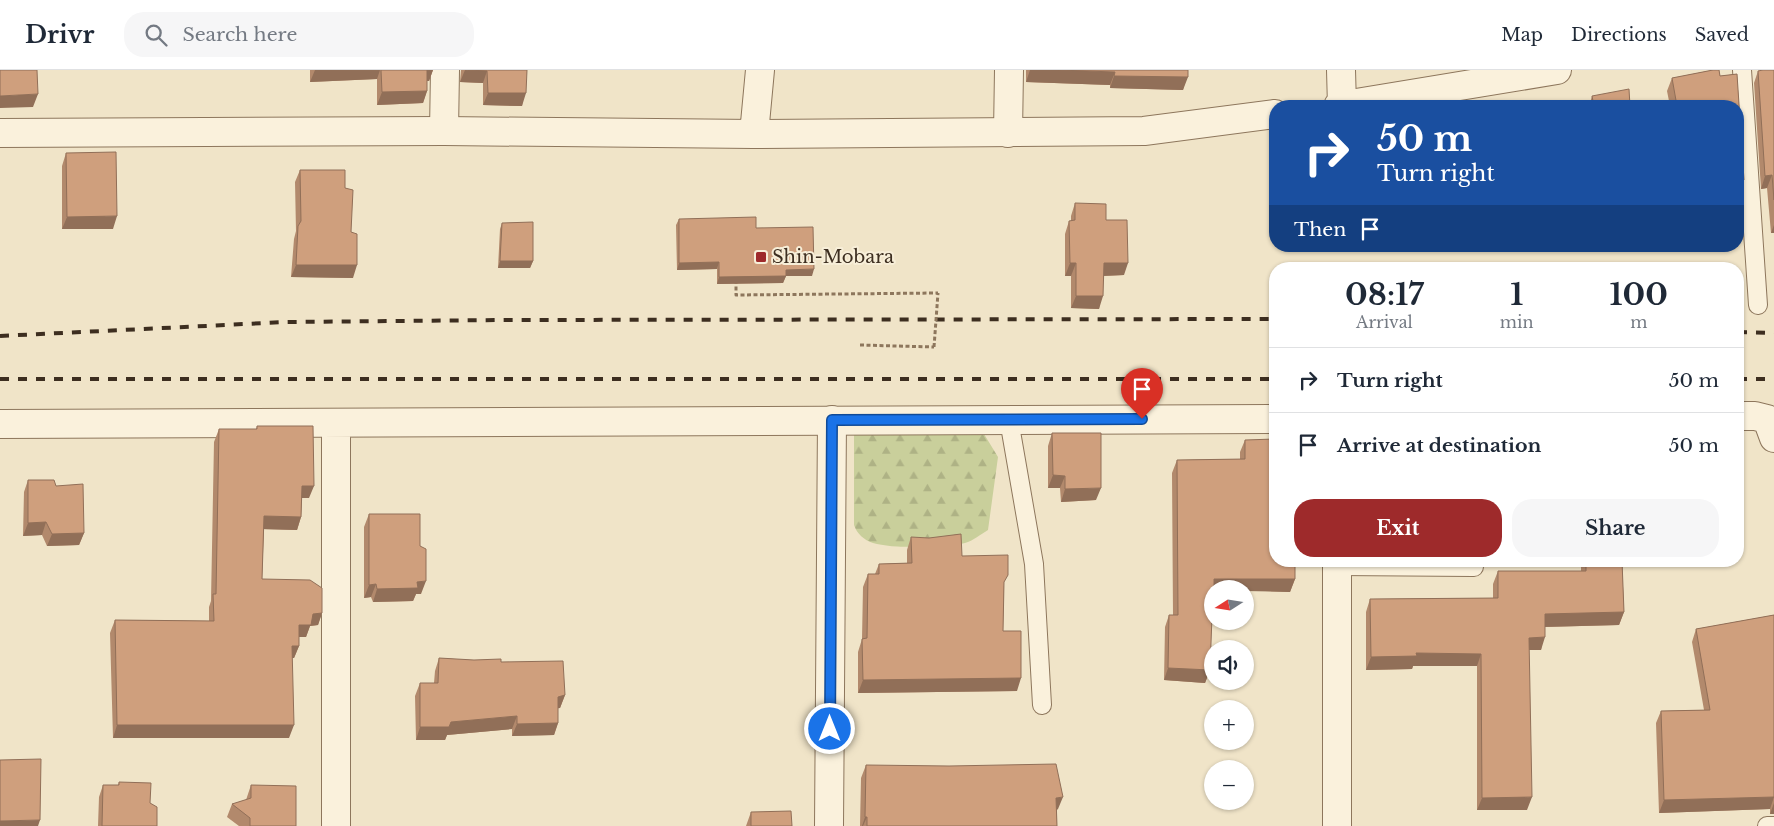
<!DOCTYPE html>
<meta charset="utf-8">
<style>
:root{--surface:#fff;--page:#f6f6f7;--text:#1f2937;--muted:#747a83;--line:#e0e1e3;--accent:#9e2a2b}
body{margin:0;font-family:"Libre Baskerville",serif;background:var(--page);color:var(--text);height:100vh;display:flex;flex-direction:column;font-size:19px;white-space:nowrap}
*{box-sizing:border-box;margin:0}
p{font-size:16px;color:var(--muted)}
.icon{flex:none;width:28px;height:28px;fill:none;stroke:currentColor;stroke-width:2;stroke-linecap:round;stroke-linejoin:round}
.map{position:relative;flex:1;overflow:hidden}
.side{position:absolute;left:1269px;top:192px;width:475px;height:305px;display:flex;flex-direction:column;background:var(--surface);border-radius:20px;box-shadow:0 1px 4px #0004}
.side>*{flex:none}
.hud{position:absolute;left:1269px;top:30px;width:475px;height:152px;border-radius:20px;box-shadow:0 1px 4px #0004;background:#1a4fa0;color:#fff;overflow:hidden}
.needle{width:32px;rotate:258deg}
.tools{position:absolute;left:1204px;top:510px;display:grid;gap:10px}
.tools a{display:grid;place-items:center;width:50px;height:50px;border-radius:50%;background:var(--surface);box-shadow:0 1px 4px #0004;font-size:25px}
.pin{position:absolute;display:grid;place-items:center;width:42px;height:42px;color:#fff;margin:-51px -21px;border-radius:50% 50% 50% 0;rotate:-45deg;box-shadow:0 0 5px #0007}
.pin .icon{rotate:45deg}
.me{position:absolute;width:55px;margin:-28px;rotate:0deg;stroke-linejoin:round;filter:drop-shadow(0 0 4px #0008)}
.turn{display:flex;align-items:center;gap:18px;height:105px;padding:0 25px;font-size:22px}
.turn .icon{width:65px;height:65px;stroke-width:2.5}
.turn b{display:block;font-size:35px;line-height:42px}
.then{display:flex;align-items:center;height:48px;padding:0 25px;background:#0003;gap:10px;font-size:19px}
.eta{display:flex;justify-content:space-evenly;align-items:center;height:85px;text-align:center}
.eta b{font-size:30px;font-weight:800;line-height:35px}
.cta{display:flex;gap:10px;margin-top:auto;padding:10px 25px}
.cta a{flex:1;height:58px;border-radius:20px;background:var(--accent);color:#fff;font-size:20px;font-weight:800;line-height:58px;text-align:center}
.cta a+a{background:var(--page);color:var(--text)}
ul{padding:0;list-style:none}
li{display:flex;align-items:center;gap:15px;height:65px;padding:0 25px;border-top:1px solid var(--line)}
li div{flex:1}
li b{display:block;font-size:19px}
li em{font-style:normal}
header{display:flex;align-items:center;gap:30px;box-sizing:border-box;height:70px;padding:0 25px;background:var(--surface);border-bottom:1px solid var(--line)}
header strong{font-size:24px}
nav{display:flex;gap:28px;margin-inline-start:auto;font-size:18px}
.search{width:350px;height:45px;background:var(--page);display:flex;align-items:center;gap:12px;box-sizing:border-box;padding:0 18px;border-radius:20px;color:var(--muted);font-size:19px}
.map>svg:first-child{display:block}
.forest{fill:url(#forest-firs)}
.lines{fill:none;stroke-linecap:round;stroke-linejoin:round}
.service-casing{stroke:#8d765c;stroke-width:20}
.minor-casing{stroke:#8d765c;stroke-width:30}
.tertiary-casing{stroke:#8d765c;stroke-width:30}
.path{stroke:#8d765c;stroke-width:3;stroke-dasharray:4 2.5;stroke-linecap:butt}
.service{stroke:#faf1dc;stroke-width:18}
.minor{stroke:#faf1dc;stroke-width:28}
.tertiary{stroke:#faf1dc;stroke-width:28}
.rail{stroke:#3d2e20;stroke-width:4;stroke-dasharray:9 9;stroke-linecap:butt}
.path-bridge{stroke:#8d765c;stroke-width:3;stroke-dasharray:4 2.5;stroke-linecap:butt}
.wall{fill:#b2896c}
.shaded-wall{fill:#916f58}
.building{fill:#cf9f7d;stroke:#916f58}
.route-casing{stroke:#114b97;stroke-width:12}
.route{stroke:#1a73e8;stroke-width:9}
.poi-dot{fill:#9e2a2b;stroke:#f7eed8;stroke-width:2}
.labels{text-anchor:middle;stroke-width:4;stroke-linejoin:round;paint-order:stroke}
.poi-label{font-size:18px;fill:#3d2e20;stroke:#f7eed8;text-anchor:start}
</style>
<header>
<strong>Drivr</strong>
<div class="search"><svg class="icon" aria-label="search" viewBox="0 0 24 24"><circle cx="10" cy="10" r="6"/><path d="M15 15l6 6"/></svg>Search here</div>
<nav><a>Map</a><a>Directions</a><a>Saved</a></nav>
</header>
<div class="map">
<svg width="1774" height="756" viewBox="0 0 1774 756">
<defs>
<pattern id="forest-firs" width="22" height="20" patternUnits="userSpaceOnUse" patternTransform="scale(1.25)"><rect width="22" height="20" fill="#c9cf9b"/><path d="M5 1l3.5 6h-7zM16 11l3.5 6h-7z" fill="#aeb285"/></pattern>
</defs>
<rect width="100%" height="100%" fill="#f0e4c8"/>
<path class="forest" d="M 984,364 L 998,387 L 988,460 C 981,464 973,471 965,473 C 944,478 893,479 873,473 C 864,470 857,464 854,455 L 854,365 Z"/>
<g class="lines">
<g class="service-casing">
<path id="service" d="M 1742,0 L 1758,235
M 1009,350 L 1034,494 L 1042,635
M 1337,496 L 1474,497
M 1767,756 L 1774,756"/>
</g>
<g class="minor-casing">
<path id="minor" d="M 1341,0 L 1342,36
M 444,61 L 445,0
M 1008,63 L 1009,0
M 1738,346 L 1755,346 L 1767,349 L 1774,368
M 0,354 L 1275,349
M 336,756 L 336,354"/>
</g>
<g class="tertiary-casing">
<path id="tertiary" d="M 1338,36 L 1557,0
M 0,63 L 444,61 L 754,64 L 1144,61 L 1275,44
M 754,64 L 760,0
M 1337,491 L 1337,756
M 829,756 L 832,350"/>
</g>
<path class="path" d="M 736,210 L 736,225 L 938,223
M 860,275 L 934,277"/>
<use href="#service" class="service"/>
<use href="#minor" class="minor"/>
<use href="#tertiary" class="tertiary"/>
<path class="rail" d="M 1738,262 L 1774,263
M 0,266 L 286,252 L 504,250 L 1275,249
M 0,309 L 1275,309
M 1738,309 L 1774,309"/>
<path class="path-bridge" d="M 934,277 L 938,223"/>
</g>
<path class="wall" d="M 310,0 L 433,0 L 429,11 L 427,11 L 427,21 L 423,33 L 377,35 L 377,9 L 310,12 Z
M 461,0 L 527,0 L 522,36 L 483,35 L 483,13 L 460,12 Z
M 1026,0 L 1188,0 L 1183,20 L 1110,18 L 1110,15 L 1026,12 Z
M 1713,0 L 1719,0 L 1720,6 L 1737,4 L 1744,110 L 1740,123 L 1738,123 L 1738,36 L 1670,36 L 1667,21 L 1672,8 Z
M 1774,0 L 1774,163 L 1771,163 L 1767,118 L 1761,119 L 1754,13 L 1758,1 Z
M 1592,26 L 1630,36 L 1589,36 Z
M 66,83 L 113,159 L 62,159 L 62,96 Z
M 300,100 L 345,118 L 353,208 L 291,207 L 294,169 L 296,161 L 295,112 Z
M 1075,133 L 1106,150 L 1124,205 L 1104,206 L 1099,239 L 1071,238 L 1071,206 L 1065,206 L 1065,164 L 1069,151 L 1071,151 L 1071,146 Z
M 679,149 L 756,158 L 812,206 L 786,206 L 783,213 L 717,214 L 717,199 L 677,200 L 676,155 Z
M 502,153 L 533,191 L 530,198 L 498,198 L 500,159 Z
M 257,356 L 309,428 L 302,428 L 301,447 L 297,460 L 264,459 L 262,509 L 322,543 L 318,555 L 310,556 L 306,567 L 299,567 L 299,576 L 294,588 L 292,588 L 289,668 L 113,668 L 110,563 L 115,550 L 209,551 L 209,537 L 211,531 L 214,372 L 219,359 L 256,359 Z
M 1052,363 L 1096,430 L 1061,432 L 1060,418 L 1048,418 L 1048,376 Z
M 1245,370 L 1295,509 L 1290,522 L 1212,519 L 1210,600 L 1205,613 L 1164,610 L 1165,557 L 1169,545 L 1173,545 L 1172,403 L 1177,390 L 1240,389 L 1240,382 Z
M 28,410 L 56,416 L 84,463 L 79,475 L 47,476 L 42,465 L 23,466 L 24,422 Z
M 369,444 L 420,476 L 421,524 L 416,524 L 413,531 L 373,532 L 371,527 L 364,528 L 364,457 Z
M 911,467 L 962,486 L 1004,516 L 1003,561 L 1017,621 L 858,623 L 858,582 L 862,569 L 863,517 L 868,504 L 875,504 L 879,494 L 907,493 L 907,480 Z
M 1581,491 L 1622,491 L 1624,542 L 1619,555 L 1545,557 L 1541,580 L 1529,580 L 1527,740 L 1477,740 L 1477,596 L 1413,596 L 1412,599 L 1366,600 L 1366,542 L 1370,529 L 1493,528 L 1493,514 L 1498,501 L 1581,501 Z
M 1774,545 L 1774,744 L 1770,744 L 1770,739 L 1659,743 L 1656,653 L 1661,641 L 1704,640 L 1692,572 L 1696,559 Z
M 439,588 L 501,592 L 565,625 L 560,638 L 558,638 L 558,653 L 554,665 L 512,666 L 512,659 L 447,665 L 445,670 L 416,670 L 415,626 L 420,613 L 434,613 L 435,601 Z
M 866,695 L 1058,739 L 1057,740 L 1057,756 L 860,756 L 861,708 Z
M 119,712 L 150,733 L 157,756 L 98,756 L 99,727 L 103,715 L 118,715 Z
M 251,715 L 296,756 L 239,756 L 227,747 L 232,734 L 246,730 Z
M 751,742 L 792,756 L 746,756 Z"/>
<path class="shaded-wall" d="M 315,0 L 380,0 L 377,9 L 310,12 Z
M 426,0 L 433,0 L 429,11 L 423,10 Z
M 465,0 L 487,1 L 483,13 L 460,12 Z
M 1030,0 L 1058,0 L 1115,2 L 1110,15 L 1026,12 Z
M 1114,6 L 1188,7 L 1183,20 L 1110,18 Z
M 427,21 L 423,33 L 377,35 L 382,22 Z
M 488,23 L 526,23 L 522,36 L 483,35 Z
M 38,24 L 33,37 L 0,38 L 0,26 Z
M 1772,105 L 1767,118 L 1761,119 L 1765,106 Z
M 1744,110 L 1740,123 L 1738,123 L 1738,111 Z
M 117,146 L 113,159 L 62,159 L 67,147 Z
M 1774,155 L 1774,163 L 1771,163 Z
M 500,191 L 533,191 L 530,198 L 498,198 Z
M 719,192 L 717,199 L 677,200 L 679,193 Z
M 1070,193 L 1076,193 L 1071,206 L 1065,206 Z
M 1104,193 L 1128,193 L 1124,205 L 1100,206 Z
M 296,195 L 357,195 L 353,208 L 291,207 Z
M 814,199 L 812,206 L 786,206 L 783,213 L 717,214 L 719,207 L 786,200 Z
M 1076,226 L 1103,226 L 1099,239 L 1071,238 Z
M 1053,405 L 1065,406 L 1060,418 L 1048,418 Z
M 302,416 L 314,416 L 309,428 L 297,428 Z
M 1101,418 L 1096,430 L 1061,432 L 1065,419 Z
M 264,446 L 301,447 L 297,460 L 259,459 Z
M 46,452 L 42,465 L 23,466 L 28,453 Z
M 84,463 L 79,475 L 47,476 L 52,464 Z
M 1214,509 L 1295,509 L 1290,522 L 1245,521 L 1245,519 L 1212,519 Z
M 426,511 L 421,524 L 416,524 L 413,531 L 373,532 L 377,519 L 417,512 Z
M 376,514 L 371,527 L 364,528 L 369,515 Z
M 1624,542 L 1619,555 L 1541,557 L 1545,544 Z
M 322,543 L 318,555 L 310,556 L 306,567 L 295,567 L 299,555 L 313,544 Z
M 1545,567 L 1541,580 L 1524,580 L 1529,568 Z
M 292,576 L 299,576 L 294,588 L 287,588 Z
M 1416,583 L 1481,584 L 1477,596 L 1413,596 L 1412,599 L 1366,600 L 1371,587 Z
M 1168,598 L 1210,600 L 1205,613 L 1164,610 Z
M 1021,608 L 1017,621 L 858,623 L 863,610 Z
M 565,625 L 560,638 L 553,639 L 558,627 Z
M 517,646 L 512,659 L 447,665 L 445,670 L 416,670 L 420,657 L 451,652 Z
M 558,653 L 554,665 L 512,666 L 517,654 Z
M 117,655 L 294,655 L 289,668 L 113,668 Z
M 1063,727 L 1058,739 L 1052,740 L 1056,728 Z
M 1532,727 L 1527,740 L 1477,740 L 1482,728 Z
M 1774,727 L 1770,739 L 1659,743 L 1664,730 Z
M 1774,733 L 1774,744 L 1770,744 Z
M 865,747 L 867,747 L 863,756 L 862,756 Z
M 40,750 L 38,756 L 0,756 L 0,751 Z"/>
<path class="building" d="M 0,0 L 37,0 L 38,24 L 0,26 Z
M 381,0 L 427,0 L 427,21 L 382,22 Z
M 468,0 L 527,0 L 526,23 L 488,23 L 487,1 Z
M 1058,0 L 1188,0 L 1188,7 L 1114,6 L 1115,2 Z
M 1713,0 L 1719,0 L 1720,6 L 1737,4 L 1744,110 L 1738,111 L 1738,36 L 1677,36 L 1672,8 Z
M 1763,0 L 1774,0 L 1774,130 L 1772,105 L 1765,106 L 1758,1 Z
M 1629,19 L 1630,36 L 1594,36 L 1592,26 Z
M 116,82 L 117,146 L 67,147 L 66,83 Z
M 300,100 L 345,100 L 345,118 L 353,120 L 351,162 L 357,164 L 357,195 L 296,195 L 298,156 L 301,151 Z
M 1075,133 L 1106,134 L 1106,150 L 1127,150 L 1128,193 L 1104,193 L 1103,226 L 1076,226 L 1076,193 L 1070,193 L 1069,151 L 1075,150 Z
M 756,147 L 756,158 L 813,157 L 814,199 L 786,200 L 786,206 L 719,207 L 719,192 L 679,193 L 679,149 Z
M 533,152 L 533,191 L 500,191 L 502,153 Z
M 257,356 L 313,356 L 314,416 L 302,416 L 301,447 L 264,446 L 262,509 L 310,510 L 322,518 L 322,543 L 313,544 L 311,555 L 299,555 L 299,576 L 292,576 L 294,655 L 117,655 L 115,550 L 214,551 L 213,524 L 216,524 L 219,359 L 257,359 Z
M 1052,363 L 1101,363 L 1101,418 L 1065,419 L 1065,406 L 1053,405 Z
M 1275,369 L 1275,491 L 1295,491 L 1295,509 L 1214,509 L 1214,519 L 1212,519 L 1212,546 L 1210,600 L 1168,598 L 1169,545 L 1178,545 L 1177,390 L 1245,389 L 1245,370 Z
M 28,410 L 54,410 L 56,416 L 83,414 L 84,463 L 52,464 L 46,452 L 28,453 Z
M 369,444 L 420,444 L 420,476 L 426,479 L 426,511 L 417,512 L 418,518 L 377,519 L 376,514 L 369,515 Z
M 961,464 L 962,486 L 1008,485 L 1008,505 L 1004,512 L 1003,561 L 1021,561 L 1021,608 L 863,610 L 862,569 L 867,568 L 868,504 L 879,504 L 879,494 L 912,493 L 911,467 L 929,468 Z
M 1586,491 L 1622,491 L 1624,542 L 1545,544 L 1545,567 L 1529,568 L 1532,727 L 1482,728 L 1481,584 L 1416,583 L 1417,586 L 1371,587 L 1370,529 L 1498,528 L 1498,501 L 1586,501 Z
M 1774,545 L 1774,727 L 1664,730 L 1661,641 L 1710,640 L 1696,559 Z
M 439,588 L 474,590 L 501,589 L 501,592 L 563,591 L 565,625 L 558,627 L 558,653 L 517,654 L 517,646 L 451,652 L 449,657 L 420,657 L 420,613 L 438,613 Z
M 41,689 L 40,750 L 0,751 L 0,690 Z
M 1056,694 L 1063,727 L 1056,728 L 1057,756 L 867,756 L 867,747 L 865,747 L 866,695 L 949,696 Z
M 119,712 L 151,713 L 150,733 L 157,737 L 157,756 L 102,756 L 103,715 L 119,715 Z
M 251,715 L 296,716 L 296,756 L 250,756 L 250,748 L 232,734 L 251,728 Z
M 791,741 L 792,756 L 751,756 L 751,742 Z"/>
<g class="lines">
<g class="route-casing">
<path id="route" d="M 830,659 L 832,350 L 1142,349"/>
</g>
<use href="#route" class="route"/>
</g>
<rect class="poi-dot" x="755" y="181" width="12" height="12" rx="2.5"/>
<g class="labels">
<g class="poi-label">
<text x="772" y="193">Shin-Mobara</text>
</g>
</g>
</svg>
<div class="tools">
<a><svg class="needle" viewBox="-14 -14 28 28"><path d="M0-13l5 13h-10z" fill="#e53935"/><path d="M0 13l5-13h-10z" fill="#747a83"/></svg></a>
<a><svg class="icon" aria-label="sound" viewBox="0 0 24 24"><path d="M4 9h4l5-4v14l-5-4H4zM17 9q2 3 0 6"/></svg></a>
<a>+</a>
<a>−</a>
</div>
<div class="pin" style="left:1142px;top:349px;background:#d93025"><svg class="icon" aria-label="arrive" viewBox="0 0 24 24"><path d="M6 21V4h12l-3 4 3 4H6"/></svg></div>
<svg class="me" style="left:830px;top:659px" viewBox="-20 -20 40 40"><circle r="17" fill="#1a73e8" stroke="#fff" stroke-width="3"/><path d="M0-11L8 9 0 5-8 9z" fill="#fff"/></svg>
<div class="hud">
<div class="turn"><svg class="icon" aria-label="right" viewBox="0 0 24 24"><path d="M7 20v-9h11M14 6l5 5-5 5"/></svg><div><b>50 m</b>Turn right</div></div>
<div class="then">Then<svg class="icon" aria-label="arrive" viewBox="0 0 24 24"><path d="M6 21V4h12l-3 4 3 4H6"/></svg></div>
</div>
<section class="side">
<div class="eta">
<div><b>08:17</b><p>Arrival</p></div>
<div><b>1</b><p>min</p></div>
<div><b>100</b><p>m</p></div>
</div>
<ul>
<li><svg class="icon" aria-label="right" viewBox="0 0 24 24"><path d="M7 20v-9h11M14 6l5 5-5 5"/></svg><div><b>Turn right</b></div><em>50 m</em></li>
<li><svg class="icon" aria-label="arrive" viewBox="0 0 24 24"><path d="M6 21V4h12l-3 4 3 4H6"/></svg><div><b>Arrive at destination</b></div><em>50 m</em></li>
</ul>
<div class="cta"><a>Exit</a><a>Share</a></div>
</section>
</div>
